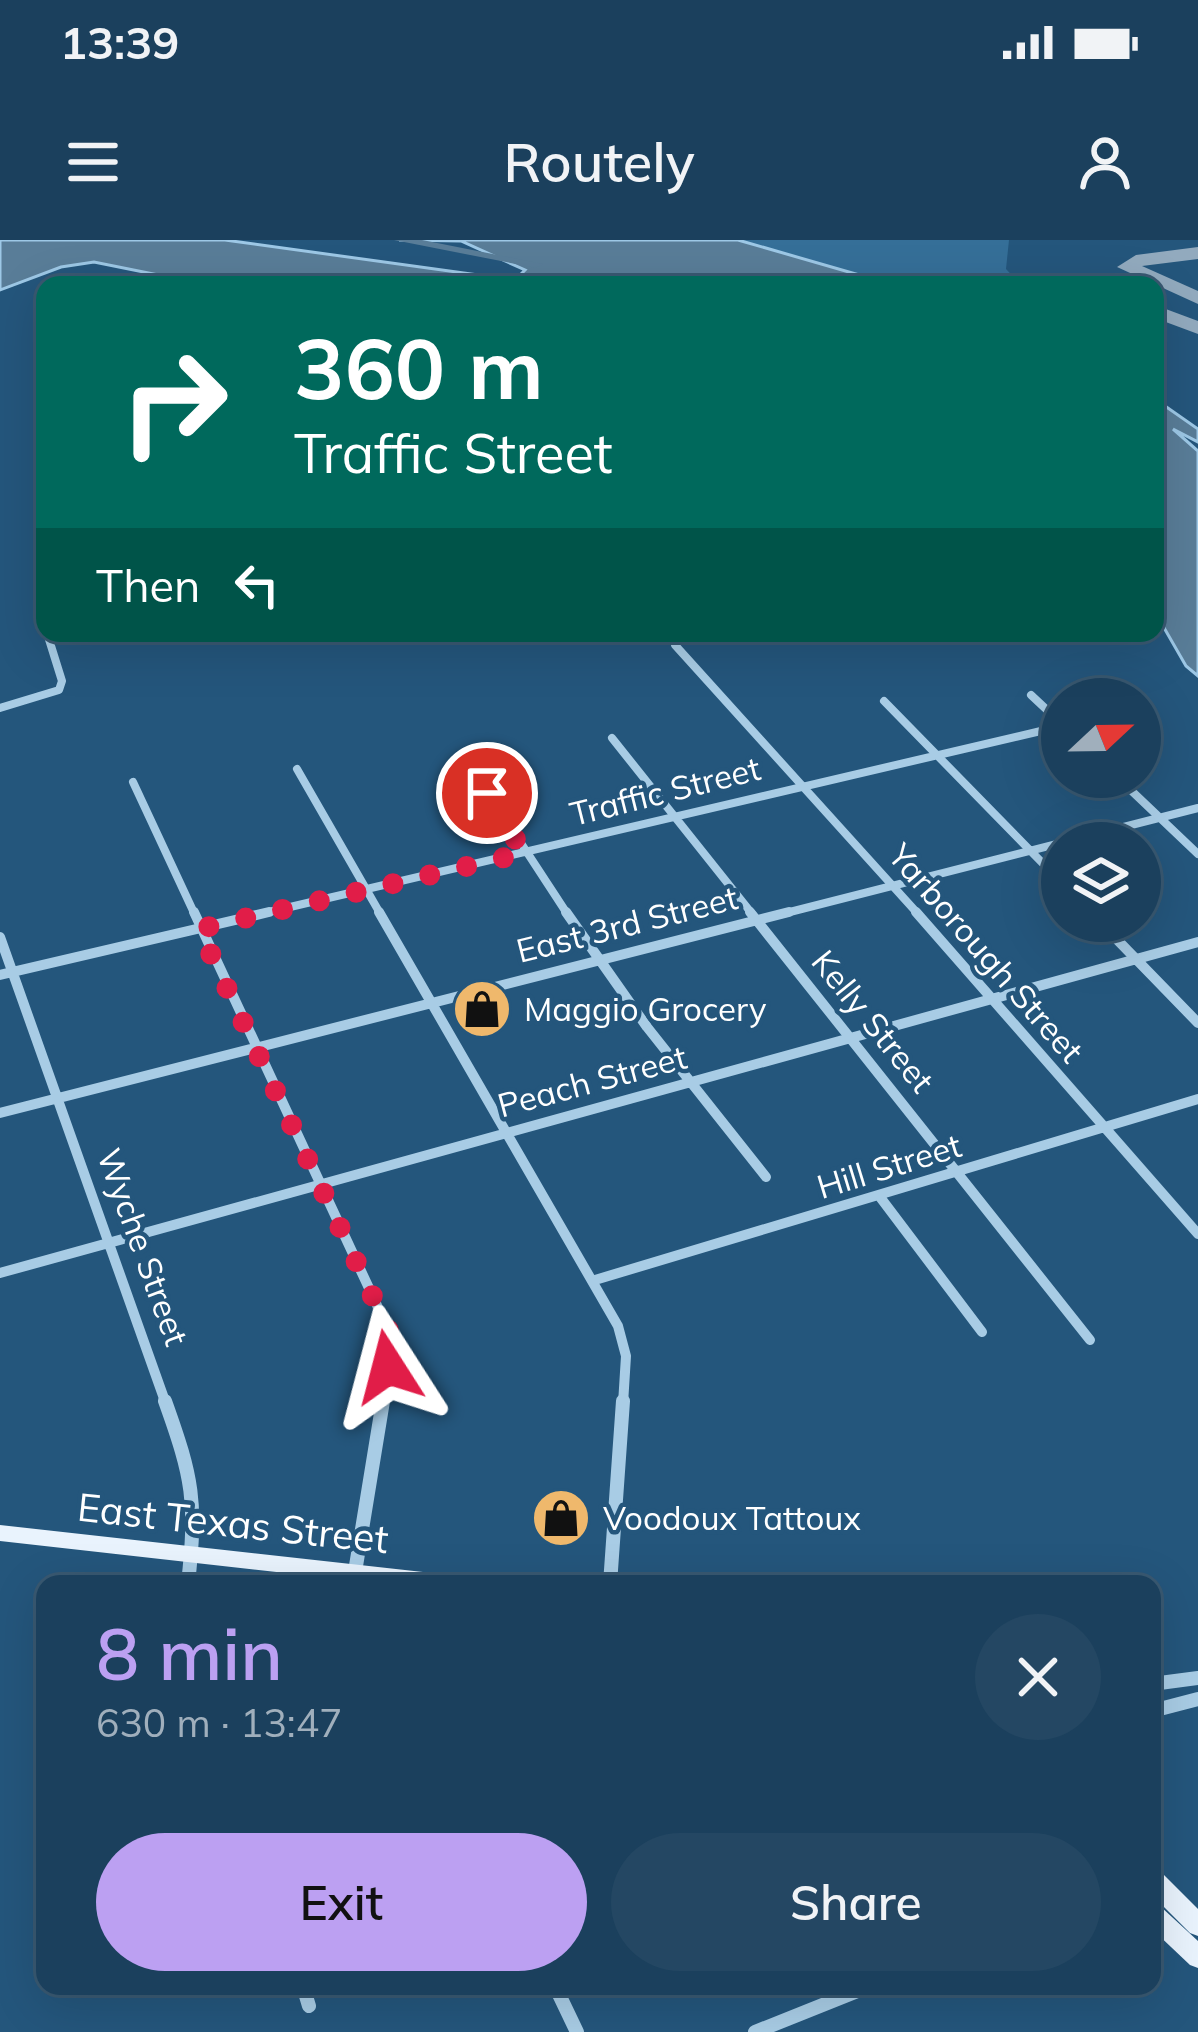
<!DOCTYPE html>
<meta charset="utf-8">
<style>
:root{--surface:#1b405d;--page:#244763;--text:#f1f3f6;--muted:#a0afbc;--line:#395972;--accent:#bca0f2}
body{margin:0;font-family:Mulish,sans-serif;background:var(--page);color:var(--text);height:100vh;display:flex;flex-direction:column;font-size:45px;white-space:nowrap}
*{box-sizing:border-box;margin:0}
p{font-size:39px;color:var(--muted)}
.icon{flex:none;width:66px;height:66px;fill:none;stroke:currentColor;stroke-width:2;stroke-linecap:round;stroke-linejoin:round}
.map{position:relative;flex:1;overflow:hidden}
.drawer{position:absolute;left:36px;top:1335px;width:1125px;height:420px;display:flex;flex-direction:column;background:var(--surface);border-radius:24px;box-shadow:0 12px 48px #0002,0 0 0 3px var(--line)}
.drawer>*{flex:none}
.banner{position:absolute;left:36px;top:36px;width:1128px;height:366px;border-radius:24px;box-shadow:0 12px 48px #0002,0 0 0 3px var(--line);background:#00695c;color:#fff;overflow:hidden}
.needle{width:78px;rotate:68deg}
.controls{position:absolute;left:1041px;top:438px;display:grid;gap:24px}
.controls a{display:grid;place-items:center;width:120px;height:120px;border-radius:50%;background:var(--surface);box-shadow:0 12px 48px #0002,0 0 0 3px var(--line);font-size:60px}
.pin{position:absolute;display:grid;place-items:center;width:102px;height:102px;color:#fff;margin:-51px;border:6px solid #fff;border-radius:50%;box-shadow:0 3px 12px #0007}
.me{position:absolute;width:132px;margin:-66px;rotate:351deg;stroke-linejoin:round;filter:drop-shadow(0 0 9px #0008)}
.turn{display:flex;align-items:center;gap:42px;height:252px;padding:0 60px;font-size:54px}
.turn .icon{width:156px;height:156px;stroke-width:2.5}
.turn b{display:block;font-size:84px;line-height:102px}
.then{display:flex;align-items:center;height:114px;padding:0 60px;background:#0003;gap:24px;font-size:45px}
.round{display:grid;place-items:center;flex:none;width:126px;height:126px;border-radius:63px;background:var(--page)}
.head{display:flex;align-items:center;justify-content:space-between;height:204px;padding:0 60px}
h1{font-size:72px;font-weight:600;line-height:90px;color:var(--accent)}
.button{display:flex;gap:24px;margin-top:auto;padding:24px 60px}
.button a{flex:1;height:138px;border-radius:72px;background:var(--accent);color:#111;font-size:48px;font-weight:600;line-height:138px;text-align:center}
.button a+a{background:var(--page);color:var(--text)}
.status{display:flex;justify-content:space-between;align-items:center;height:84px;padding:0 60px;background:var(--surface);direction:ltr}
.status svg{height:33px;fill:currentColor}
header{display:flex;justify-content:space-between;align-items:center;height:156px;padding:0 60px;background:var(--surface);font-size:54px;font-weight:600}
.map>svg:first-child{display:block}
.green{fill:#356f98}
.water{fill:#597d98;stroke:#9dc8e6;stroke-width:3}
.lines{fill:none;stroke-linecap:round;stroke-linejoin:round}
.river{fill:#597d98;fill-rule:evenodd}
.taxiway{fill:#92aabe;fill-rule:evenodd}
.minor-far2{stroke:#a8cce5;stroke-width:8}
.minor-far1{stroke:#a8cce5;stroke-width:10}
.minor{stroke:#a8cce5;stroke-width:14}
.primary{fill:#e9f3fd;fill-rule:evenodd}
.wall{fill:#537b96}
.shaded-wall{fill:#44647a}
.building{fill:#618faf;stroke:#44647a;stroke-width:3}
.route{stroke:#e11d48;stroke-width:21;stroke-dasharray:0 37.8}
.labels{text-anchor:middle;stroke-width:9;stroke-linejoin:round;paint-order:stroke}
.street-label{font-size:33px;fill:#fff;stroke:#24567c}
.poi-label{font-size:33px;fill:#fff;stroke:#24567c;text-anchor:start}
.near-street-label{font-size:39px;fill:#fff;stroke:#24567c}
</style>
<div class="status"><b>13:39</b><svg viewBox="0 0 49 12"><path d="M0 12V9h3v3zM5 12V6h3v6zM10 12V3h3v9zM15 12V0h3v12zM26 1h20v11H26zM47 4h2v5h-2z"/></svg></div>
<header><svg class="icon" aria-label="menu" viewBox="0 0 24 24"><path d="M4 6h16M4 12h16M4 18h16"/></svg>Routely<svg class="icon" aria-label="person" viewBox="0 0 24 24"><circle cx="12" cy="8" r="4"/><path d="M4 21q1-7 8-7t8 7"/></svg></header>
<div class="map">
<svg width="1198" height="1792" viewBox="0 0 1198 1792">
<rect width="100%" height="100%" fill="#24567c"/>
<path class="green" d="M 738,0 L 1009,0 L 1006,29 L 1021,45 L 894,45 Z"/>
<path class="water" d="M 0,0 L 225,0 L 500,38 L 519,36 L 525,30 L 461,1 L 399,0 L 738,0 L 894,45 L 208,45 L 94,22 L 61,27 L 0,50 Z
M 1155,159 L 1198,189 L 1198,202 L 1173,189 L 1198,211 L 1198,436 L 1186,426 L 1155,372 Z"/>
<g class="lines">
<path class="river" d="M 394,0 L 422,0 L 543,24 L 536,28 Z"/>
<path class="taxiway" d="M 1198,7 L 1198,19 L 1142,26 L 1198,51 L 1198,64 L 1117,27 L 1136,15 Z
M 1155,65 L 1198,81 L 1198,94 L 1155,78 Z"/>
<path class="minor-far2" d="M 715,393 L 679,398 L 675,405 L 919,675
M 1031,455 L 1062,484
M 884,461 L 1062,643
M 0,468 L 59,450 L 62,441 L 47,393
M 612,498 L 753,675
M 468,522 L 568,675
M 297,529 L 381,675
M 1117,537 L 1198,614
M 133,542 L 195,675
M 256,675 L 1062,486
M 778,675 L 1198,568"/>
<path class="minor-far1" d="M 194,672 L 388,1089 L 392,1106 L 383,1164
M 379,672 L 618,1086 L 626,1116 L 623,1164
M 566,672 L 647,787 L 766,937
M 750,672 L 1090,1100
M 916,672 L 1198,994
M 1099,681 L 1198,783
M 0,697 L 166,1164
M 0,735 L 269,672
M 0,873 L 789,672
M 880,957 L 982,1092
M 0,1033 L 1198,702
M 595,1040 L 1198,859"/>
<path class="minor" d="M 165,1161 C 193,1239 197,1261 188,1344
M 355,1332 L 383,1161
M 610,1344 L 623,1161
M 1152,1444 L 1198,1438
M 1152,1471 L 1198,1459
M 303,1746 L 309,1766
M 555,1746 L 577,1792
M 755,1792 L 870,1746"/>
<path class="primary" d="M 0,1285 L 459,1336 L 466,1338 L 469,1344 L 384,1344 L 0,1301 Z
M 1152,1628 L 1160,1631 L 1198,1669 L 1198,1696 L 1190,1693 L 1152,1655 Z
M 1152,1663 L 1160,1666 L 1198,1701 L 1198,1728 L 1190,1725 L 1152,1689 Z"/>
</g>
<path class="wall" d="M 465,753 L 498,758 L 498,771 L 472,778 L 466,766 Z"/>
<path class="shaded-wall" d="M 498,758 L 498,771 L 472,778 L 471,764 Z"/>
<path class="building" d="M 491,746 L 498,758 L 471,764 L 465,753 Z"/>
<g class="lines">
<path class="route" d="M 388,1127 L 392,1106 L 388,1089 L 199,689 L 524,613 L 487,553"/>
</g>
<defs>
<g id="shop-disc" transform="scale(3)"><circle r="9.5" fill="#efb86c" stroke="#24567c"/><path d="M-5-2.5h2.3a2.7 3.5 0 0 1 5.4 0H5L5.5 6h-11ZM-1.5-2.5h3a1.5 2.3 0 0 0-3 0Z" fill="#111"/></g>
</defs>
<g fill-rule="evenodd">
<use href="#shop-disc" x="482" y="769"/>
<use href="#shop-disc" x="561" y="1278"/>
</g>
<g class="labels">
<g class="street-label">
<text transform="translate(665 551) rotate(-14)" y="12">Traffic Street</text>
<text transform="translate(627 684) rotate(-14)" y="12">East 3rd Street</text>
<text transform="translate(986 713) rotate(49)" y="12">Yarborough Street</text>
<text transform="translate(873 781) rotate(51)" y="12">Kelly Street</text>
<text transform="translate(592 841) rotate(-15)" y="12">Peach Street</text>
<text transform="translate(889 926) rotate(-17)" y="12">Hill Street</text>
<text transform="translate(143 1007) rotate(70)" y="12">Wyche Street</text>
</g>
<g class="poi-label">
<text x="524" y="781">Maggio Grocery</text>
<text x="603" y="1290">Voodoux Tattoux</text>
</g>
<g class="near-street-label">
<text transform="translate(233 1283) rotate(6)" y="14">East Texas Street</text>
</g>
</g>
</svg>
<div class="controls">
<a><svg class="needle" viewBox="-14 -14 28 28"><path d="M0-13l5 13h-10z" fill="#e53935"/><path d="M0 13l5-13h-10z" fill="#a0afbc"/></svg></a>
<a><svg class="icon" aria-label="layers" viewBox="0 0 24 24"><path d="M12 4l9 5-9 5-9-5zM3 14l9 5 9-5"/></svg></a>
</div>
<div class="pin" style="left:487px;top:553px;background:#d93025"><svg class="icon" aria-label="arrive" viewBox="0 0 24 24"><path d="M6 21V4h12l-3 4 3 4H6"/></svg></div>
<svg class="me" style="left:388px;top:1127px" viewBox="-20 -20 40 40"><path d="M0-17L14 15 0 8-14 15z" fill="#e11d48" stroke="#fff" stroke-width="4"/></svg>
<div class="banner">
<div class="turn"><svg class="icon" aria-label="right" viewBox="0 0 24 24"><path d="M7 20v-9h11M14 6l5 5-5 5"/></svg><div><b>360 m</b>Traffic Street</div></div>
<div class="then">Then<svg class="icon" aria-label="left" viewBox="0 0 24 24"><path d="M17 20v-9H6M10 6l-5 5 5 5"/></svg></div>
</div>
<section class="drawer">
<div class="head"><div><h1>8 min</h1><p>630 m · 13:47</p></div><a class="round"><svg class="icon" aria-label="close" viewBox="0 0 24 24"><path d="M6 6l12 12M18 6L6 18"/></svg></a></div>
<div class="button"><a>Exit</a><a>Share</a></div>
</section>
</div>
